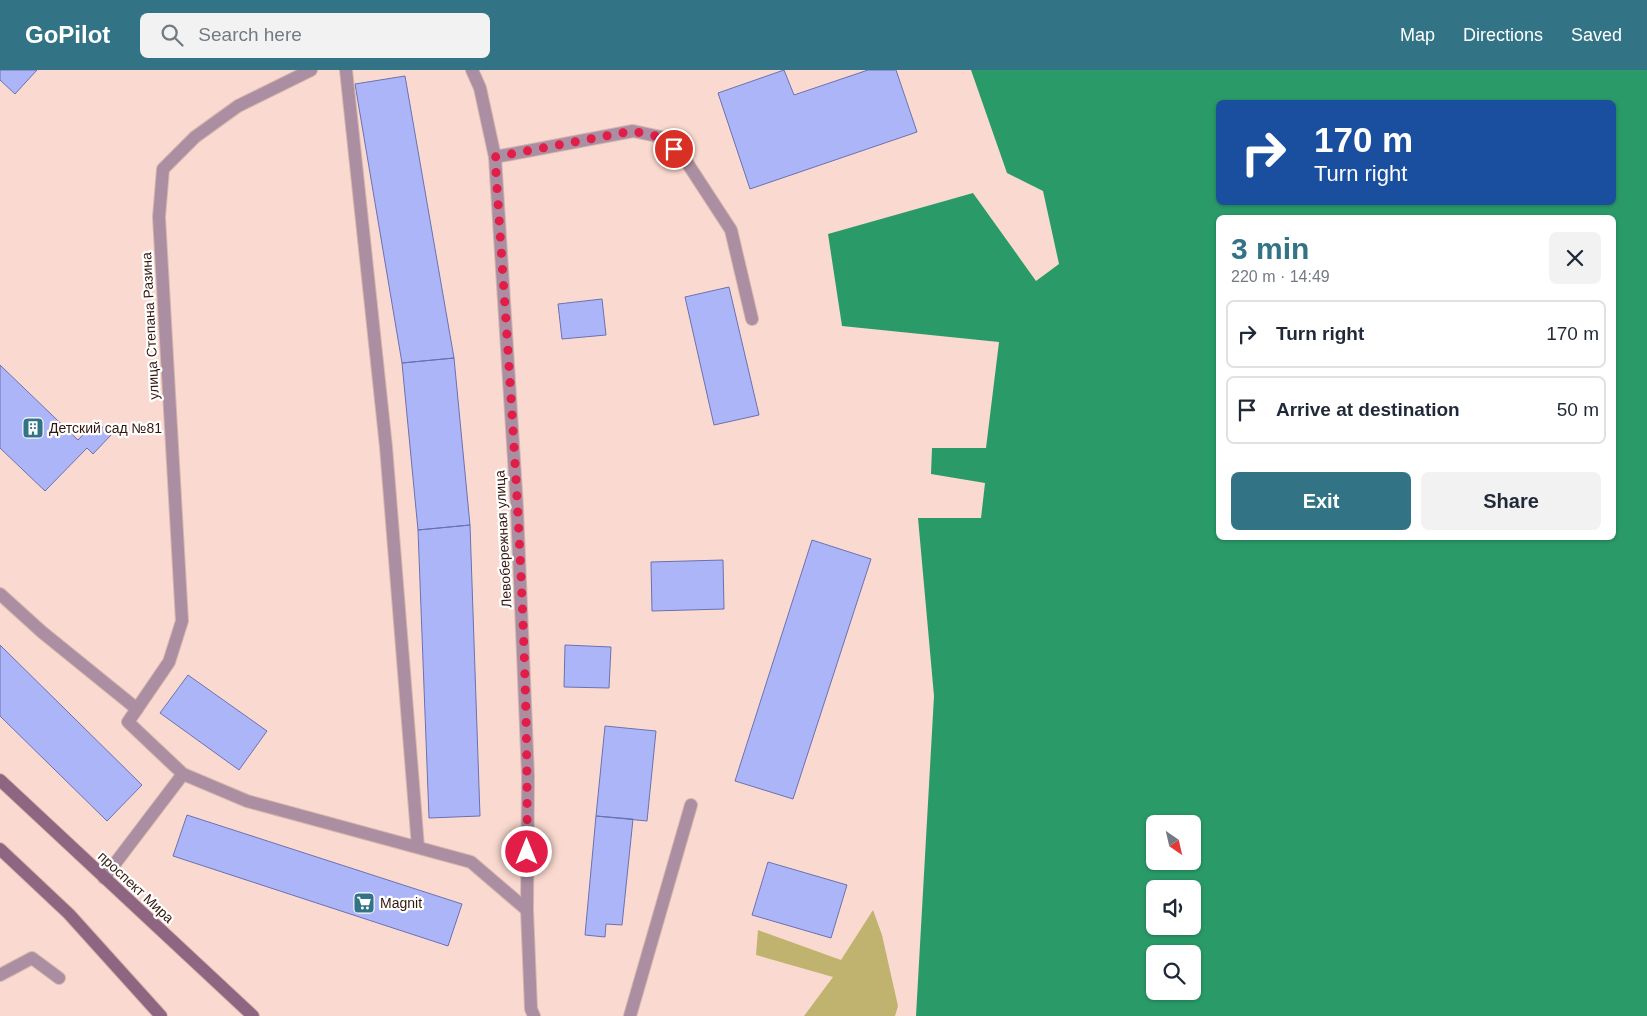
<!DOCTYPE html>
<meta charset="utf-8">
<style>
:root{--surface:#fff;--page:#f2f2f3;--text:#1f2937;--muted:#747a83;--line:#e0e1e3;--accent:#327486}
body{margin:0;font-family:Arial,sans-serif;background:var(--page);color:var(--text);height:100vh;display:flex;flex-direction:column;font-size:19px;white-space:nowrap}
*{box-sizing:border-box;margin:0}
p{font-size:16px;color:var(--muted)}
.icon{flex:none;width:28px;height:28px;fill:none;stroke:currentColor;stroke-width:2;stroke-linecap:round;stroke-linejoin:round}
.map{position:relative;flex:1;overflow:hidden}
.panel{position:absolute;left:1216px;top:145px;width:400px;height:325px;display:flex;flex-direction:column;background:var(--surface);border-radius:8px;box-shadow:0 1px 4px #0004}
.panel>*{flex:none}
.banner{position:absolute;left:1216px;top:30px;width:400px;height:105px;border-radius:8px;box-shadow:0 1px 4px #0004;background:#1a4fa0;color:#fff;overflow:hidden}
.needle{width:32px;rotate:146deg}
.controls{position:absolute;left:1146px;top:745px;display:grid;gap:10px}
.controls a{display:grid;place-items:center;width:55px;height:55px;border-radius:8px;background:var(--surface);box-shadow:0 1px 4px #0004;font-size:25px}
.pin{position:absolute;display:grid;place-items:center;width:42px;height:42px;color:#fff;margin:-21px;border:2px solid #fff;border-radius:50%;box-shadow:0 1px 5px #0007}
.me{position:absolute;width:55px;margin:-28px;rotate:0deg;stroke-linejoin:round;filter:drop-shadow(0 0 4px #0008)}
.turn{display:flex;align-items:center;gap:18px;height:105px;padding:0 15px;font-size:22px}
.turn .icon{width:65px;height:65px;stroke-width:2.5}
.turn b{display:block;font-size:35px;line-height:42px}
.round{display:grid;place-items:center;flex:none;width:52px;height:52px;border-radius:8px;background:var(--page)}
.head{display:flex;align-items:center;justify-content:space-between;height:85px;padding:0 15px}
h1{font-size:30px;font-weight:700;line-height:38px;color:var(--accent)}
.action{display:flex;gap:10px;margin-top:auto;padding:10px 15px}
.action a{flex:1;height:58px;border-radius:8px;background:var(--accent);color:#fff;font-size:20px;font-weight:700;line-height:58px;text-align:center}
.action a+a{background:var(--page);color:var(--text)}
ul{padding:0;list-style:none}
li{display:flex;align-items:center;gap:15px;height:68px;margin:0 10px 8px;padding:0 5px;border:2px solid var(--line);border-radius:8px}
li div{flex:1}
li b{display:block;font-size:19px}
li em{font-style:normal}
header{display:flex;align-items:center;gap:30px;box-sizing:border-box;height:70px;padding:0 25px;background:var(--accent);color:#fff}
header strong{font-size:24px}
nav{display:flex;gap:28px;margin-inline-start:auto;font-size:18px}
.search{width:350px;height:45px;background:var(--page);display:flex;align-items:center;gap:12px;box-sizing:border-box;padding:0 18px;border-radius:8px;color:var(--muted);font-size:19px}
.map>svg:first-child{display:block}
.green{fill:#bfb36f}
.water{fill:#2a9b68;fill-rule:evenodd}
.building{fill:#adb5f9;stroke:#6b71af}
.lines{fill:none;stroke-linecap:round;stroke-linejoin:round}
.service-casing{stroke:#d6b7ad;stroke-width:14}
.minor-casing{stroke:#d6b7ad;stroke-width:14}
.secondary-casing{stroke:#d6b7ad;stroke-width:14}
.service{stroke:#ab8ea1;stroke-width:12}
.minor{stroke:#ab8ea1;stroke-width:12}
.secondary{stroke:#8e6681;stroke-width:12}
.route{stroke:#e11d48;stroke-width:9;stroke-dasharray:0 16.2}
.labels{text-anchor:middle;stroke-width:4.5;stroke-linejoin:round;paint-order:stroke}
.street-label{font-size:14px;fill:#33170e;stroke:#fff}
.poi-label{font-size:14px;fill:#33170e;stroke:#fff;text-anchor:start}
</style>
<header>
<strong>GoPilot</strong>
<div class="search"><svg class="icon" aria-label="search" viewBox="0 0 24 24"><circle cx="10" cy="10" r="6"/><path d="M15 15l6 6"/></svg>Search here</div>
<nav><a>Map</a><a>Directions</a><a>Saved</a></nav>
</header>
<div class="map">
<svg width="1647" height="946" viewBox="0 0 1647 946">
<rect width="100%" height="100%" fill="#fadad0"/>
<path class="green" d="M 873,840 L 882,865 L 898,936 L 895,946 L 804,946 L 833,907 L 756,885 L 758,860 L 841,890 Z"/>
<path class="water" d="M 971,0 L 1647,0 L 1647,946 L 916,946 L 934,626 L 918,448 L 981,448 L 985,413 L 931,404 L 932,378 L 986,378 L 999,272 L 842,256 L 828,164 L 973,123 L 1036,211 L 1059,194 L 1043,121 L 1007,103 ZM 1219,32 L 1614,32 L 1614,132 L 1219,132 ZM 1219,148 L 1614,148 L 1614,468 L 1219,468 ZM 1155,754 L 1192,754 L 1192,791 L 1155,791 ZM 1155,819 L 1192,819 L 1192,856 L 1155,856 ZM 1155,884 L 1192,884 L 1192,921 L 1155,921 Z"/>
<path class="building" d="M 0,0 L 37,0 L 15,24 L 0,10 Z
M 784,0 L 794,25 L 868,0 L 896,0 L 917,62 L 750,119 L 718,23 Z
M 405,6 L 454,288 L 402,293 L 355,14 Z
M 729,217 L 759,345 L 714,355 L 685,227 Z
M 602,229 L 606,265 L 562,269 L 558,234 Z
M 454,288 L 470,455 L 418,460 L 402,293 Z
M 0,295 L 78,370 L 96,351 L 111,365 L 93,384 L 87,378 L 45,421 L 0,378 Z
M 470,455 L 480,746 L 429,748 L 418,460 Z
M 812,470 L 871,489 L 793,729 L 735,711 Z
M 723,490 L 724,539 L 652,541 L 651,492 Z
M 0,575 L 142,715 L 107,751 L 0,646 Z
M 565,575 L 611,577 L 609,618 L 564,617 Z
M 188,605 L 267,661 L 239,700 L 160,643 Z
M 605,656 L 656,661 L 647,751 L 596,746 Z
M 187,745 L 462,834 L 448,876 L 173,786 Z
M 596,746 L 633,749 L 622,855 L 606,854 L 605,867 L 585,865 Z
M 768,792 L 847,815 L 831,868 L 752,845 Z"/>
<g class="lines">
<g class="service-casing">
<path id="service" d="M 346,0 L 386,377 L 418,777
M 495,87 L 633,61 L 661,67 L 686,91 L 731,160 L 752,249
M 0,524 L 42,562 L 137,639
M 104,808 L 183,704 L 247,731 L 471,792 L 527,840
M 0,905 L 32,888 L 59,908
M 630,946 L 691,735"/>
</g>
<g class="minor-casing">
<path id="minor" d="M 472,0 L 480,18 L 495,87 L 517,438 L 528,706 L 527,840 L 531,939 L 534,946
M 183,704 L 128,652 L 169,592 L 182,551 L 159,147 L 163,99 L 195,67 L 238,36 L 311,0"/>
</g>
<g class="secondary-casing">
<path id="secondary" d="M 0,710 L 253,946
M 0,779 L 69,844 L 161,946"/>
</g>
<use href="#service" class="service"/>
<use href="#minor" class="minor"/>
<use href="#secondary" class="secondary"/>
</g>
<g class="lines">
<path class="route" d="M 527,782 C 529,551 510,318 495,87 L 632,61 L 661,67 L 674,79"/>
</g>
<defs>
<g id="building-square" transform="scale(1.125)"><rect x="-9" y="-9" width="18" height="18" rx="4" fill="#327486" stroke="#fff"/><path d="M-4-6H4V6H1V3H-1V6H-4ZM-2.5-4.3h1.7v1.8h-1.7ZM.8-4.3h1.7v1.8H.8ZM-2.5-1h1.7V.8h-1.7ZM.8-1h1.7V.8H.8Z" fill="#fff"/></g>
<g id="supermarket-square" transform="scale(1.125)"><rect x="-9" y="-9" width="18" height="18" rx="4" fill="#327486" stroke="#fff"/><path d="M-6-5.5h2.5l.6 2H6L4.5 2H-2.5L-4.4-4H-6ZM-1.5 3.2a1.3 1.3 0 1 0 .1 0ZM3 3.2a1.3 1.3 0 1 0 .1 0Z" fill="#fff"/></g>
</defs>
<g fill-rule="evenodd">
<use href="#building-square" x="33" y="358"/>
<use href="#supermarket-square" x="364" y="833"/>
</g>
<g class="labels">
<g class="street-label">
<text transform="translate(150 256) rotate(-93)" y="5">улица Степана Разина</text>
<text transform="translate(503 469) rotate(-93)" y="5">Левобережная улица</text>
<text transform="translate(136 817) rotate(43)" y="5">проспект Мира</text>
</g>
<g class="poi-label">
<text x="49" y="363">Детский сад №81</text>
<text x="380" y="838">Magnit</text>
</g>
</g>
</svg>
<div class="controls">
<a><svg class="needle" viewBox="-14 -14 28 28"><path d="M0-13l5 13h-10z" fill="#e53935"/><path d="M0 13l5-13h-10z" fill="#747a83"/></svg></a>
<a><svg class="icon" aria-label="sound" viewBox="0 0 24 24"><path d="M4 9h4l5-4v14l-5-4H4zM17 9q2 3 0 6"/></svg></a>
<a><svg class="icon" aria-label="search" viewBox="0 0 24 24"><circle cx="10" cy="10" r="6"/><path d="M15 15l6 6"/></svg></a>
</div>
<div class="pin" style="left:674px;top:79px;background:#d93025"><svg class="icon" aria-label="arrive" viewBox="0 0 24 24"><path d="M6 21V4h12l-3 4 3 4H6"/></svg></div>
<svg class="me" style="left:527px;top:782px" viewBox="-20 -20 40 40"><circle r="17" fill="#e11d48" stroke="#fff" stroke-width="3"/><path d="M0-11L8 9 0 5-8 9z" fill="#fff"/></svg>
<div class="banner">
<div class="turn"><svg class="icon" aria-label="right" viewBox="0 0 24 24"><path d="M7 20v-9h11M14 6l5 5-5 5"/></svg><div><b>170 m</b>Turn right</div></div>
</div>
<section class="panel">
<div class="head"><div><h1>3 min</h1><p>220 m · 14:49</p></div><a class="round"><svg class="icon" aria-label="close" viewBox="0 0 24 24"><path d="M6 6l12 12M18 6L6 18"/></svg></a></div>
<ul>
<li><svg class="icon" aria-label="right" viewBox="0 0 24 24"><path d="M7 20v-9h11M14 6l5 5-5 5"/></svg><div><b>Turn right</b></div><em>170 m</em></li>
<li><svg class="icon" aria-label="arrive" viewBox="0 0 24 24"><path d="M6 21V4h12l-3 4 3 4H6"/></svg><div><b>Arrive at destination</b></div><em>50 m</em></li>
</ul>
<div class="action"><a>Exit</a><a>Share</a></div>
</section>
</div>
